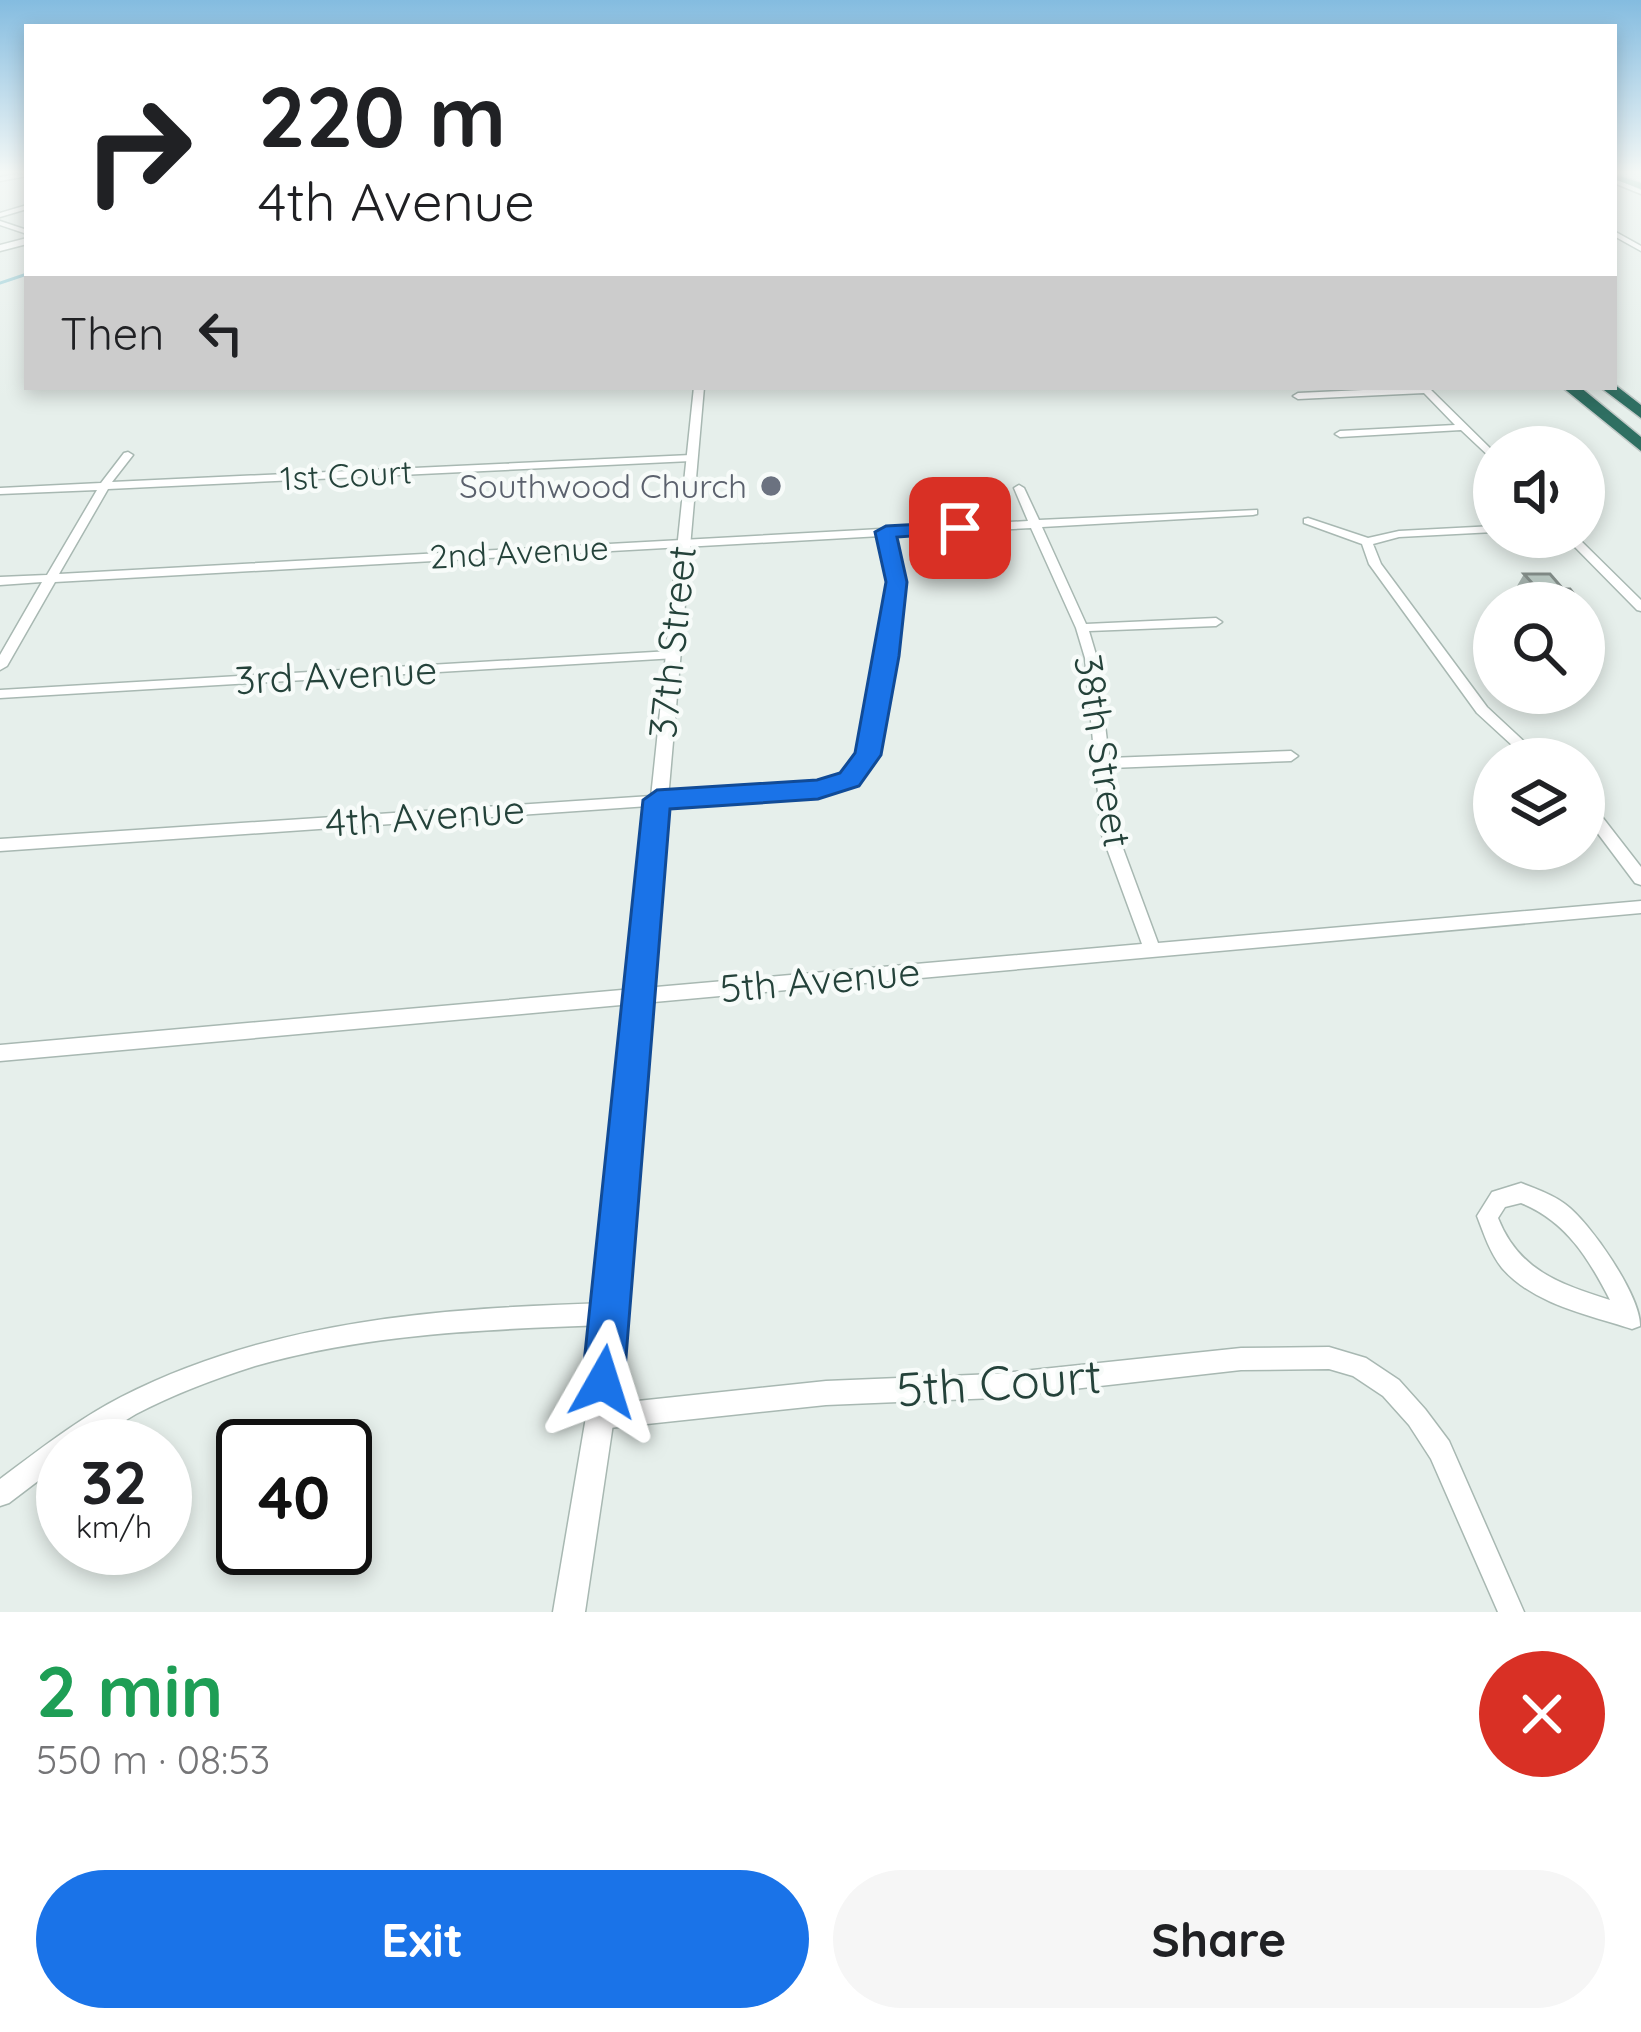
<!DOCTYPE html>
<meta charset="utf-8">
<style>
:root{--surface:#fff;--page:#f6f6f6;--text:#202124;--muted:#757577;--accent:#1a73e8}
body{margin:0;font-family:Quicksand,sans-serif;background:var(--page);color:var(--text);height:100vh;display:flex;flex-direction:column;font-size:45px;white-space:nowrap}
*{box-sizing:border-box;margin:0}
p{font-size:39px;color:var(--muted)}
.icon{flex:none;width:66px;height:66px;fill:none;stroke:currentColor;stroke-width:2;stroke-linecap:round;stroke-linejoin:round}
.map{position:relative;height:1612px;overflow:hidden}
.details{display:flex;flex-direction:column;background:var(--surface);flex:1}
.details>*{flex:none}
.banner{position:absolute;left:24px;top:24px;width:1593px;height:366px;border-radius:0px;box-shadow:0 6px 18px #0003;background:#fff;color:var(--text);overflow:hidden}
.tools{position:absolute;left:1473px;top:426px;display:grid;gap:24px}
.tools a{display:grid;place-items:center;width:132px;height:132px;border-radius:50%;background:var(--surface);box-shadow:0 6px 18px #0003;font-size:60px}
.speed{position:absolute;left:36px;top:1419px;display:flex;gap:24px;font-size:60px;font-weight:700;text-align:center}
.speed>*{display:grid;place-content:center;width:156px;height:156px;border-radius:50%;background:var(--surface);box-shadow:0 6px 18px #0003;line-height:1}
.speed small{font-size:30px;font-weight:400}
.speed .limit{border:6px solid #111;border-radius:18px;background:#fff;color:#111}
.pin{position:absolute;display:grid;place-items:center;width:102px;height:102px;color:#fff;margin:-51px;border-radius:24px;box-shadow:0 6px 18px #0006}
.me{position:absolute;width:132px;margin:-66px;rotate:6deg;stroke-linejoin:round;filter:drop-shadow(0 0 9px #0008)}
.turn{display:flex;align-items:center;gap:42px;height:252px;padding:0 36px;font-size:54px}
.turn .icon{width:156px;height:156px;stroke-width:2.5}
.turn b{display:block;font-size:84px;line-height:102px}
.then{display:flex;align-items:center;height:114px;padding:0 36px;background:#0003;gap:24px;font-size:45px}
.round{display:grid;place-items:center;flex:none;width:126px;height:126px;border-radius:63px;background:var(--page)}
.headline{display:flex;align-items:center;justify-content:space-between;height:204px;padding:0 36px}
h1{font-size:72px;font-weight:700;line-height:90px;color:#1e9e55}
.cta{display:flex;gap:24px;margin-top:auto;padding:24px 36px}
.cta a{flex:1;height:138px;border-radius:72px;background:var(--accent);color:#fff;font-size:48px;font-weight:700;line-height:138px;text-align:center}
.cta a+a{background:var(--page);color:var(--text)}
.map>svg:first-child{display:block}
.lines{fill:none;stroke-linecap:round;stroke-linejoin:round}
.stream{stroke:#8ec9d4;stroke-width:3}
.minor-casing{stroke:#a8b8b2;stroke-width:3}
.tertiary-casing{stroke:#a8b8b2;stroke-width:3}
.primary-casing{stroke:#c2cac8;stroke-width:3}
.motorway-casing{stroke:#c2cac8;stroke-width:3}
.minor{fill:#fff;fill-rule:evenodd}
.tertiary{fill:#fff;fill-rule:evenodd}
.primary{fill:#6aa596;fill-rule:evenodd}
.motorway{fill:#2f6f62;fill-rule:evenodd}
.wall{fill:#a1aea9}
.building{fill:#bbcac4;stroke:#838d89;stroke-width:3}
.route{fill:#1a73e8;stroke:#114b97;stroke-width:3}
.worship-dot{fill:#6b7280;stroke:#f7fbf9;stroke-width:4.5}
.labels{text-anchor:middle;stroke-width:9;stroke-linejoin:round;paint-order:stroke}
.far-street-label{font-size:33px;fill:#24423a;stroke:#f7fbf9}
.far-worship-label{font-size:33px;fill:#5b616d;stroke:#f7fbf9;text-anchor:end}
.street-label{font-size:39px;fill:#24423a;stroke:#f7fbf9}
.near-street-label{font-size:48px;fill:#24423a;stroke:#f7fbf9}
</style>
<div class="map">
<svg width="1641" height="1612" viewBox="0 0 1641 1612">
<rect width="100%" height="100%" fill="#e6efeb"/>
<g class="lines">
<path class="stream" d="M 0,283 L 27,274"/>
<g class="minor-casing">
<path id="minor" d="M 17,174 L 27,176 L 0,181 L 0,177 Z
M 1627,179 L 1627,181 L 1623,182 L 1641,190 L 1641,194 L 1614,183 L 1614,181 Z
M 27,205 L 27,209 L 0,217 L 0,213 Z
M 0,221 L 27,230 L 27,234 L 0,225 Z
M 1614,231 L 1641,246 L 1641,251 L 1614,236 Z
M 1428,387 L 1494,452 L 1494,461 L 1461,430 L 1340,437 L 1335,434 L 1340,431 L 1455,425 L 1424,393 L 1298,399 L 1293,396 L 1298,393 Z
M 128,452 L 133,455 L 112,482 L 691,455 L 696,458 L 691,461 L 108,489 L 59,574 L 1028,521 L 1014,488 L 1019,485 L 1024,488 L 1039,520 L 1257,510 L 1257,514 L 1253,515 L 1042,527 L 1086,624 L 1216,618 L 1222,622 L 1216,626 L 1089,631 L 1097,658 L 1109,758 L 1291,751 L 1298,756 L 1291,761 L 1110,768 L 1118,835 L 1158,943 L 1641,901 L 1641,913 L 0,1061 L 0,1045 L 1142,944 L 1102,835 L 1085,658 L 1076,628 L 1031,528 L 892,535 L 903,582 L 878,743 L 854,783 L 823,794 L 0,851 L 0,839 L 817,785 L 844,775 L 864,743 L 891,582 L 881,536 L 55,582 L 7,666 L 0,670 L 0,655 L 42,582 L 0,585 L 0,577 L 47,575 L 97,490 L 0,494 L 0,488 L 101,483 L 124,453 Z
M 1308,518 L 1368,538 L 1399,531 L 1494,526 L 1494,532 L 1399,537 L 1373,544 L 1381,564 L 1487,707 L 1543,759 L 1527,759 L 1477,713 L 1369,564 L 1362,544 L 1304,523 L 1304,519 Z
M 1565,537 L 1577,537 L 1641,600 L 1641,611 L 1637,610 Z
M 671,651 L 676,652 L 677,655 L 676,658 L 0,698 L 0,690 Z
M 1584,799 L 1589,800 L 1641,867 L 1641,885 L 1635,883 L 1584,815 Z
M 1521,1183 C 1536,1189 1552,1194 1565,1204 C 1590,1222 1641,1296 1640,1326 L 1632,1329 C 1589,1315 1533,1304 1502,1268 C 1490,1253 1484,1234 1477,1216 L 1492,1192 ZM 1521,1203 C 1566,1221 1589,1259 1610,1300 C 1560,1284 1519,1271 1498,1218 L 1505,1207 Z
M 610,1303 L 618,1306 L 621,1314 L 618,1322 L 610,1325 C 492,1329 370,1333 255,1366 C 214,1379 174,1394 136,1414 C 106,1431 100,1446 63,1446 L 63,1462 L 9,1503 L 0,1506 L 0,1479 C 39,1450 78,1419 121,1397 C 274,1319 442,1308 610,1303 Z
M 1329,1347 L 1366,1358 L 1399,1380 L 1425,1409 L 1449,1441 L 1524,1612 L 1498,1612 L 1431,1459 L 1409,1425 L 1383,1396 L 1353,1376 L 1329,1369 L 1241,1370 L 995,1398 L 826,1405 L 600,1429 L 592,1425 L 588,1417 L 592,1409 L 600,1405 L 826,1381 L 995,1374 L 1241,1348 Z"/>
</g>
<g class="tertiary-casing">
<path id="tertiary" d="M 27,238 L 27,244 L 0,251 L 0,245 Z
M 694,387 L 704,387 L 614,1417 L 585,1612 L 553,1612 L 586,1417 Z"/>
</g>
<g class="primary-casing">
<path id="primary" d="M 1614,174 L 1641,183 L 1641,189 L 1614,179 Z"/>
</g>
<g class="motorway-casing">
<path id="motorway" d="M 1614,384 L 1641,405 L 1641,418 L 1600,387 Z
M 1562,387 L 1580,387 L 1641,437 L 1641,451 Z"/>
</g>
<use href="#minor" class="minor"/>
<use href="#tertiary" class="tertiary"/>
<use href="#primary" class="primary"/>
<use href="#motorway" class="motorway"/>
</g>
<path class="wall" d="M 1524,574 L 1581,603 L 1525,603 L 1514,591 Z
M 1584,608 L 1593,620 L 1584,633 Z"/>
<path class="building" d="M 1524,574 L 1550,574 L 1563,589 L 1570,589 L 1581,603 L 1550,603 Z
M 1584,608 L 1593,620 L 1584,620 Z"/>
<linearGradient id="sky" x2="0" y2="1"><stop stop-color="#84bce0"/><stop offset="0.43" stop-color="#f4f8f6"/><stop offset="1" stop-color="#f4f8f6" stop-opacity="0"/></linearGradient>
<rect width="1641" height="400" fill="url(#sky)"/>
<path class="route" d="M 960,522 L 970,528 L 967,532 L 897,537 L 907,582 L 899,656 L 881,755 L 859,786 L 818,799 L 670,809 L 624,1382 L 618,1397 L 603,1403 L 588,1397 L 582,1382 L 643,800 L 657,790 L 817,780 L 840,773 L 855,753 L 886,582 L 875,532 L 886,526 Z"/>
<circle class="worship-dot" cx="771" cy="486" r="12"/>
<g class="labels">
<g class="far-street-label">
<text transform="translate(346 475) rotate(-3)" y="12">1st Court</text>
<text transform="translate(519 552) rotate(-3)" y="12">2nd Avenue</text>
</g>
<g class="far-worship-label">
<text x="747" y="498">Southwood Church</text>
</g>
<g class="street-label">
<text transform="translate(672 642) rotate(-84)" y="14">37th Street</text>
<text transform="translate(336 675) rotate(-3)" y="14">3rd Avenue</text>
<text transform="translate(1103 751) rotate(81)" y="14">38th Street</text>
<text transform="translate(425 816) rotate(-4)" y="14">4th Avenue</text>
<text transform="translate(820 980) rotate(-5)" y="14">5th Avenue</text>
</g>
<g class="near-street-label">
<text transform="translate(999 1383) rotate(-4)" y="17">5th Court</text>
</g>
</g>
</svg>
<div class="tools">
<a><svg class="icon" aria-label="sound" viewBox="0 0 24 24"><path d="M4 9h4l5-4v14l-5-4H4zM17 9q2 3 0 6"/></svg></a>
<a><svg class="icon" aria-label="search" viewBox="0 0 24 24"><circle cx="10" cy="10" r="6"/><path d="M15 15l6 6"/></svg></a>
<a><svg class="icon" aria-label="layers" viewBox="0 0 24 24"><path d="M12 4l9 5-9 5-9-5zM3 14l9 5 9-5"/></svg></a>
</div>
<div class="speed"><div>32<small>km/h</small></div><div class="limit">40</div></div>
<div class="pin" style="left:960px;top:528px;background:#d93025"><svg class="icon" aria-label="arrive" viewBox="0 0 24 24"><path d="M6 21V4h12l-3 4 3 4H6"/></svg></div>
<svg class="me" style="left:603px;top:1382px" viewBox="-20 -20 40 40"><path d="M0-17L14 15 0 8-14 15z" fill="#1a73e8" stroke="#fff" stroke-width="4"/></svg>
<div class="banner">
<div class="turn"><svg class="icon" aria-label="right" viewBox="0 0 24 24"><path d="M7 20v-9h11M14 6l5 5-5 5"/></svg><div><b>220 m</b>4th Avenue</div></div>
<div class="then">Then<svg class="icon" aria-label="left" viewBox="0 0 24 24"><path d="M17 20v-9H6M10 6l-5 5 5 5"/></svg></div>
</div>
</div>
<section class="details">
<div class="headline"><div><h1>2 min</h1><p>550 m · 08:53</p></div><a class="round" style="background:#d93025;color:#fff"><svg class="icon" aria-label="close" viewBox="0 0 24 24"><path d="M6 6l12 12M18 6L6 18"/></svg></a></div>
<div class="cta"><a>Exit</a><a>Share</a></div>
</section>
